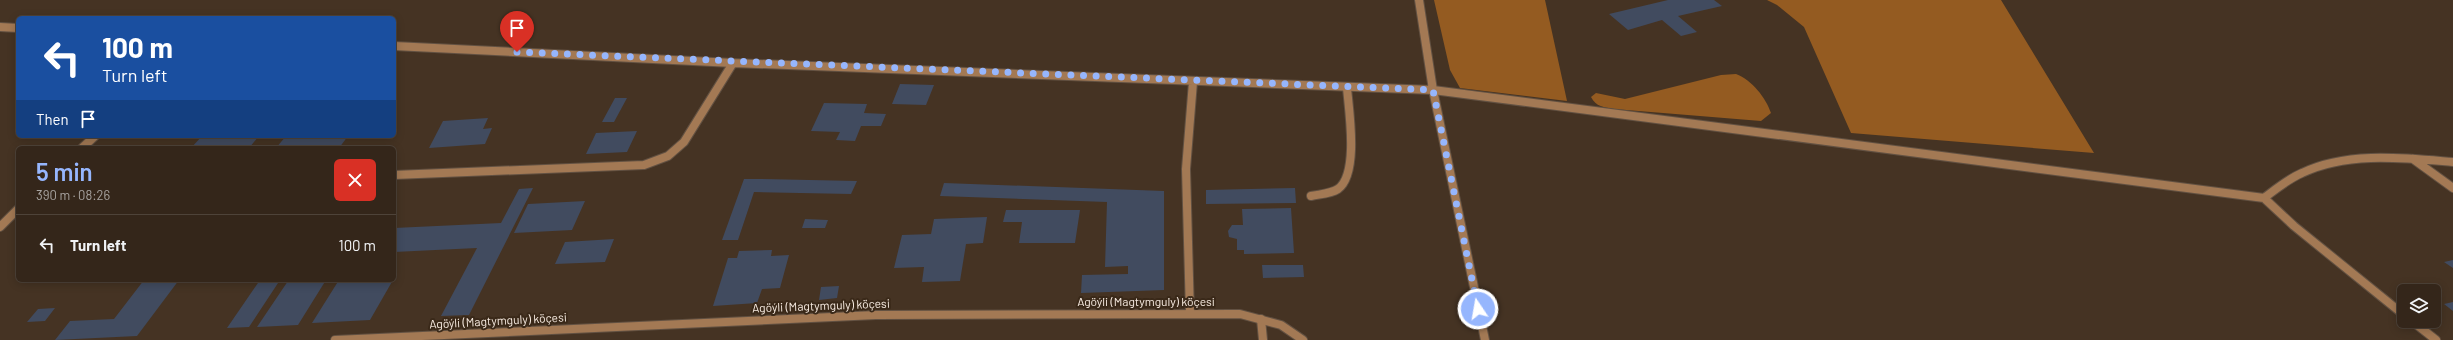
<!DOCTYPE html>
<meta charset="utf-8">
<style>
:root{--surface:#34261a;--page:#3f3227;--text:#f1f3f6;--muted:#a9a5a2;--line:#4e4339;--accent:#96b6fd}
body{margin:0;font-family:Barlow,sans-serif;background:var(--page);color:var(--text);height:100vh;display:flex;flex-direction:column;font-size:15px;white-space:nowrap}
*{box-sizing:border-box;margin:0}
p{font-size:13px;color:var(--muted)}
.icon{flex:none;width:22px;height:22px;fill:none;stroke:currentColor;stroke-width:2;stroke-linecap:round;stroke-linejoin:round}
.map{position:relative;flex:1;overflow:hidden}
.side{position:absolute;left:16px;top:146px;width:380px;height:136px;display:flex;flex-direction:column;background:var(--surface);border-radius:6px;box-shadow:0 2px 10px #0003,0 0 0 1px var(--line)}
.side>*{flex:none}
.top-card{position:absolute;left:16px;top:16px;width:380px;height:122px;border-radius:6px;box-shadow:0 2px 10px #0003,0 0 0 1px var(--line);background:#1a4fa0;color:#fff;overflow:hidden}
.buttons{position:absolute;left:2397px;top:284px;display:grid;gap:8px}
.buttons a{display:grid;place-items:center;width:44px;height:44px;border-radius:6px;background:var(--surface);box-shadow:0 2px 10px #0003,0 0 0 1px var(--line);font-size:20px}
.pin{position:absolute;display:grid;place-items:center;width:34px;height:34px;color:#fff;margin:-41px -17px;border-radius:50% 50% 50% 0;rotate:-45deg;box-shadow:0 0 4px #0007}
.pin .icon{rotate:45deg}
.me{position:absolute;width:44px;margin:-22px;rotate:348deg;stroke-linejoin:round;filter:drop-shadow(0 0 3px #0008)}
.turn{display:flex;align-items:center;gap:14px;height:84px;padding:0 20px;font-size:18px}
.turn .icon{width:52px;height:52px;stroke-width:2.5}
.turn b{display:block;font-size:28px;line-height:34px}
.then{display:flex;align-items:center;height:38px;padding:0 20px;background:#0003;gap:8px;font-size:15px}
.round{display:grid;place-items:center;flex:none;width:42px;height:42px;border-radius:6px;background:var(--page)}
.overview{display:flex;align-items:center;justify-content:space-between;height:68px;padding:0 20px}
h1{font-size:24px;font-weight:600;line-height:30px;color:var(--accent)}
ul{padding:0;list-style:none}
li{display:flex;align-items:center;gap:12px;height:60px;padding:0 20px;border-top:1px solid var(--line)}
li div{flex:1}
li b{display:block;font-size:15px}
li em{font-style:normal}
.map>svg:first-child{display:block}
.forest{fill:#945b21}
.building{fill:#414b5f}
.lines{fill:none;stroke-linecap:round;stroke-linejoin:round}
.lane-casing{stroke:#625142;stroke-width:10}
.street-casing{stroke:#625142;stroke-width:10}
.lane{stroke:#a37954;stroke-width:8}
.street{stroke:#a37954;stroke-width:8}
.route{stroke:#96b6fd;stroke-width:7;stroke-dasharray:0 12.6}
.labels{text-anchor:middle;stroke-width:4;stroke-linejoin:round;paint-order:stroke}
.street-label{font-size:12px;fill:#f9ede3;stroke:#3a2919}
</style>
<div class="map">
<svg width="2453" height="340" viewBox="0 0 2453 340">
<rect width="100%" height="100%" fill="#453323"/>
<path class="forest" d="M 1434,0 L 1545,0 L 1567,101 L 1460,88 L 1450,70 Z
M 1767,0 L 2001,0 L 2094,153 L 1851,133 L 1804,27 L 1777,5 Z
M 1736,74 C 1752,80 1766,98 1771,113 L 1761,121 L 1614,109 C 1604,107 1596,107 1591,97 L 1596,93 L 1625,99 L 1721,75 Z"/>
<path class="building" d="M 1668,0 L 1714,0 L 1722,6 L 1678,16 L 1697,32 L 1681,36 L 1662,20 L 1628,30 L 1609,14 Z
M 900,84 L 934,85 L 926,105 L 892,104 Z
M 615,98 L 627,98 L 614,122 L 602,122 Z
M 824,103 L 867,104 L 864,113 L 886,114 L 881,126 L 861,126 L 855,141 L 836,140 L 840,132 L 811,131 Z
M 488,118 L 483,129 L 492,128 L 485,144 L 429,148 L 443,121 Z
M 637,131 L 627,152 L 586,154 L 596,133 Z
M 202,136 L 259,136 L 249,148 L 191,148 Z
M 286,136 L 348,136 L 339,148 L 276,148 Z
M 744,179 L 759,179 L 857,181 L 851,194 L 754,192 L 738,240 L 722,240 Z
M 944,183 L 1164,191 L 1164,290 L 1081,293 L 1082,275 L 1128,274 L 1128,266 L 1105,267 L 1107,202 L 940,196 Z
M 533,188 L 469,315 L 441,316 L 477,248 L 394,252 L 394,228 L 501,223 L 519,189 Z
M 1295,188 L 1296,203 L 1206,204 L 1206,190 Z
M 585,201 L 572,230 L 514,233 L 528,204 Z
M 1291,208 L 1294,253 L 1244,254 L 1244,250 L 1237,250 L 1237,239 L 1229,237 L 1228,231 L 1232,225 L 1243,225 L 1242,209 Z
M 1006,210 L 1080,210 L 1075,243 L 1019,243 L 1022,222 L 1003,222 Z
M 987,217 L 983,243 L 966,244 L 960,281 L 922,282 L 924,267 L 894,268 L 902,235 L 931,234 L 934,219 Z
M 805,219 L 828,220 L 825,228 L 802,228 Z
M 614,239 L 605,262 L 555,264 L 565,242 Z
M 772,250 L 771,256 L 789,255 L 780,288 L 762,289 L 757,303 L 713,306 L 728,258 L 737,258 L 739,251 Z
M 2453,260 L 2453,268 L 2444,262 Z
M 1262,265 L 1303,265 L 1304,277 L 1263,278 Z
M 144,280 L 179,280 L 137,336 L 55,340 L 70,321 L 114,319 Z
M 260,280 L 280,280 L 249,327 L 227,328 Z
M 326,280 L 298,325 L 257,327 L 288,281 Z
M 339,280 L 393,280 L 370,320 L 312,323 Z
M 839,286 L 837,298 L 819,300 L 821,287 Z
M 2453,302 L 2453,311 L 2444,304 Z
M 55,308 L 45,321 L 27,322 L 38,309 Z"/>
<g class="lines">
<g class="lane-casing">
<path id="lane" d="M 1311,196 C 1320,194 1330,194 1338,189 C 1359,174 1349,111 1347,88
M 1261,319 L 1263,340"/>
</g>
<g class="street-casing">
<path id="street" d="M 1419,0 L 1433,90 L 1485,340
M 0,27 L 18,28
M 394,46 L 733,63 L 1433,90 L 2264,198 C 2276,189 2288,179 2302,173 C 2347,151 2405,158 2453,162
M 82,148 L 95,136
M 2413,159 L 2453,188
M 394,175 L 644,165 L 668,156 L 684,142 L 733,63
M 2264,198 L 2294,226 L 2404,315
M 0,227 L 18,209
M 1190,314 L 1186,169 L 1193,82
M 2412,321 L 2436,340
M 335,340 L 876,315 L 1240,314 L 1281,325 L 1303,340"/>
</g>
<use href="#lane" class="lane"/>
<use href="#street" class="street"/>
</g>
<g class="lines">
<path class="route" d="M 517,52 L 1433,90 L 1478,309"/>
</g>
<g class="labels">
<g class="street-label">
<text x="1146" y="306">Agöýli (Magtymguly) köçesi</text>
<text transform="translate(821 306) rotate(-2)" y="4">Agöýli (Magtymguly) köçesi</text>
<text transform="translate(498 321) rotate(-3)" y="4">Agöýli (Magtymguly) köçesi</text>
</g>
</g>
</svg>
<div class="buttons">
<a><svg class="icon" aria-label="layers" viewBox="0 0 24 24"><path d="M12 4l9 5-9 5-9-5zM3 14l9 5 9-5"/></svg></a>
</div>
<div class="pin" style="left:517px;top:52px;background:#d93025"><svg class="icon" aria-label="arrive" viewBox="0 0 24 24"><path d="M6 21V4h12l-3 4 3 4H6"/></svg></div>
<svg class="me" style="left:1478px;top:309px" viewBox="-20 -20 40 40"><circle r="17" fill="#96b6fd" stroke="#fff" stroke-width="3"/><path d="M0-11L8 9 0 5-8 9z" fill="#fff"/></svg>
<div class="top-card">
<div class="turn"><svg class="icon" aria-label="left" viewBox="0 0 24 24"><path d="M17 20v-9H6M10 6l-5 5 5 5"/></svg><div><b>100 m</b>Turn left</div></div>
<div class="then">Then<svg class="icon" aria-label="arrive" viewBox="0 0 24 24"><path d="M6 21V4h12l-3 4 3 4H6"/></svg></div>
</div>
<section class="side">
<div class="overview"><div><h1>5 min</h1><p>390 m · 08:26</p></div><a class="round" style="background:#d93025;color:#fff"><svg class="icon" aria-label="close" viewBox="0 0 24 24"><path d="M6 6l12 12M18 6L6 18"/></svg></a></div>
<ul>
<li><svg class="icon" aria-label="left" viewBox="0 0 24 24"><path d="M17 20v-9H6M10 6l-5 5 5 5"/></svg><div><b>Turn left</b></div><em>100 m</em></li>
</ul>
</section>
</div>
